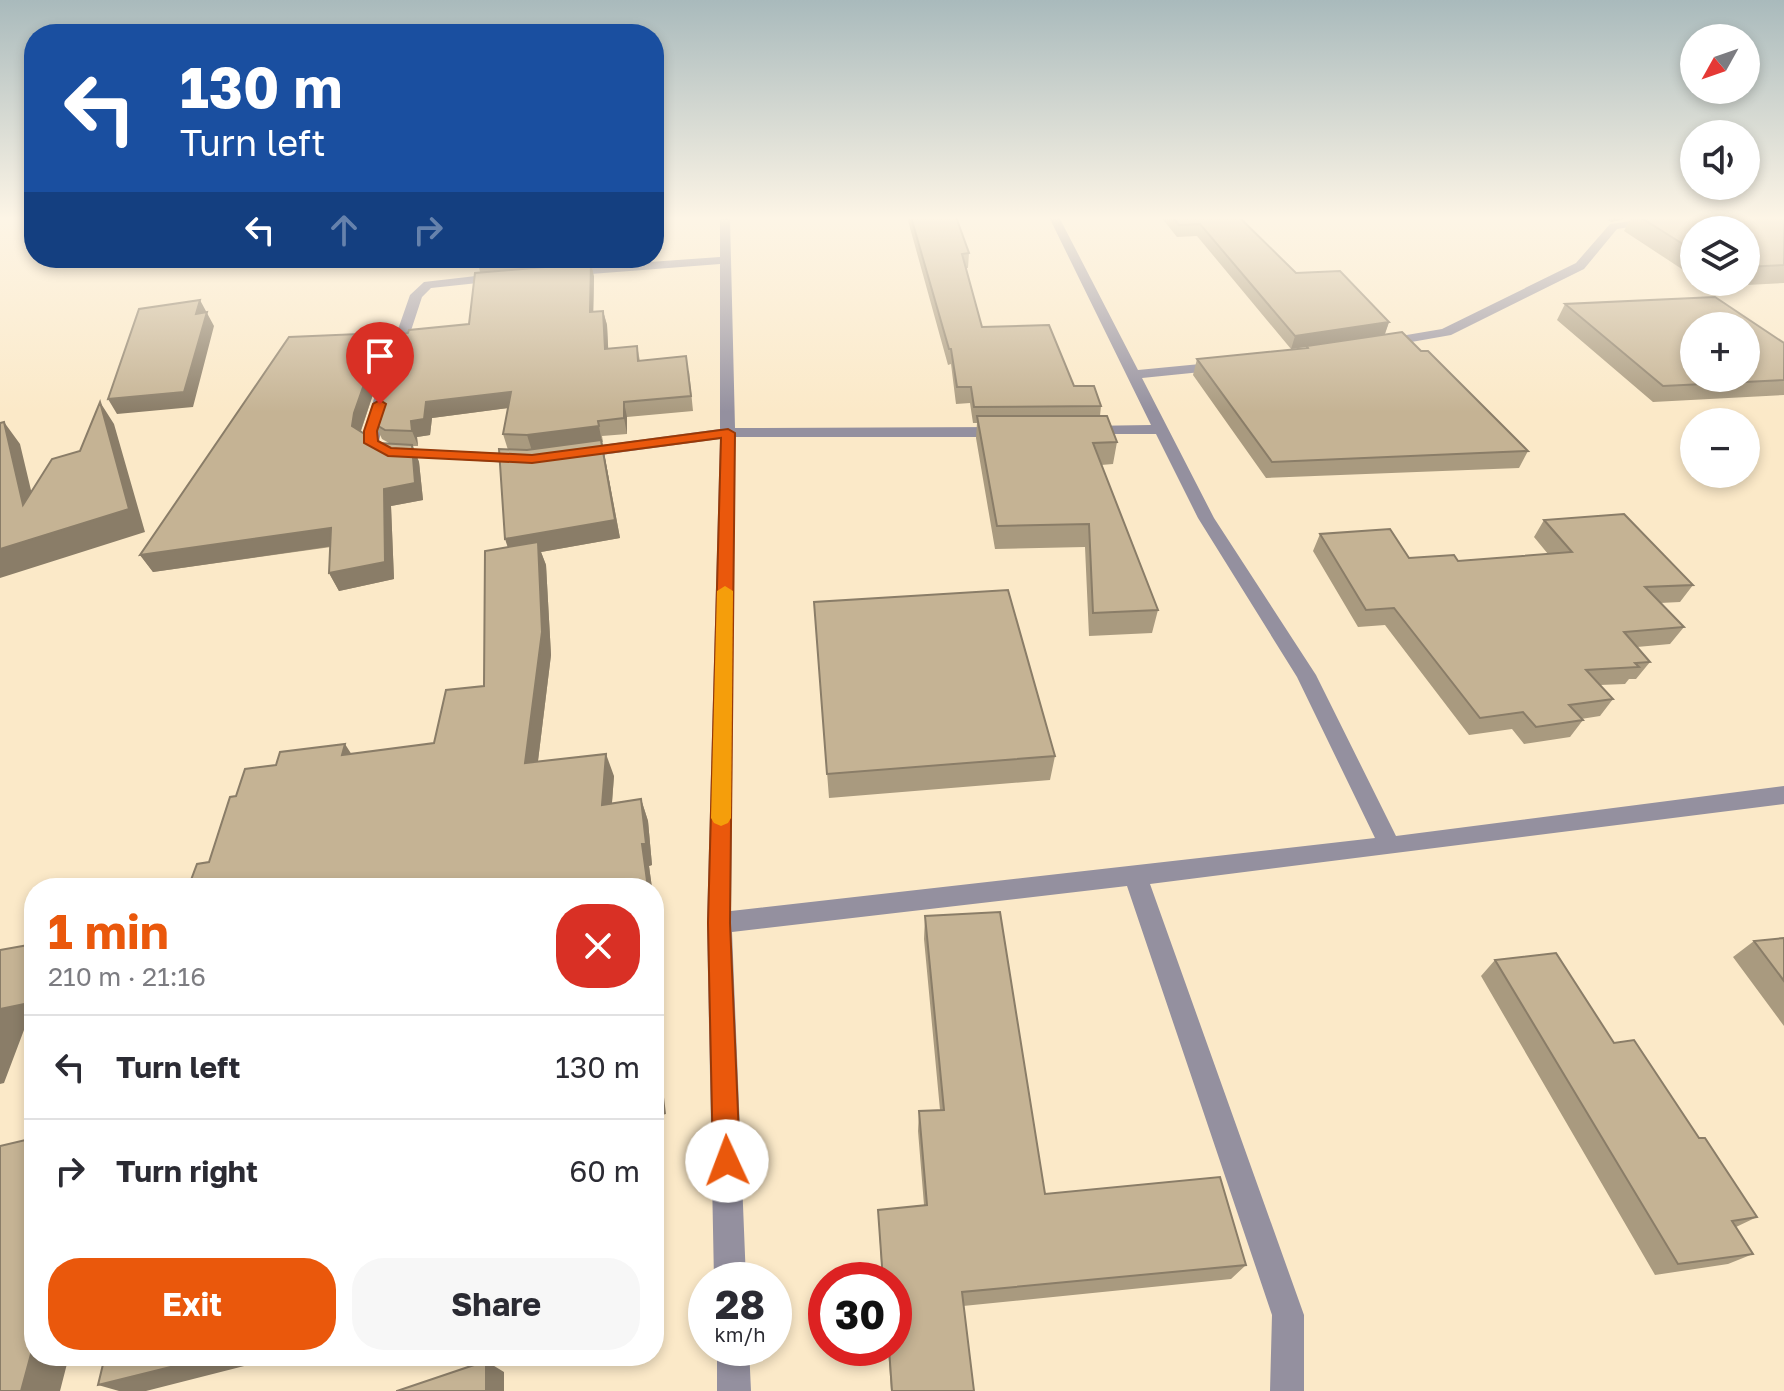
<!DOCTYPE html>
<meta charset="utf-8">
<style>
:root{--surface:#fff;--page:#f7f7f7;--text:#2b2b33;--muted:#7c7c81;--line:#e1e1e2;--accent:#ea580c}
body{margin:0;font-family:"Golos Text",sans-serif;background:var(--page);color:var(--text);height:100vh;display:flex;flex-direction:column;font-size:30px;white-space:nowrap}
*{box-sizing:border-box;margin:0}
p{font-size:26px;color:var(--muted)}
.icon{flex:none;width:44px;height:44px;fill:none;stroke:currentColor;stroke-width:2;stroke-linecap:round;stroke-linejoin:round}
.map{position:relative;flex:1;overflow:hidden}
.details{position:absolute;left:24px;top:878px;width:640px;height:488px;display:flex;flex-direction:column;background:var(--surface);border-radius:32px;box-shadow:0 4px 12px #0003}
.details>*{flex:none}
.banner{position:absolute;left:24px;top:24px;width:640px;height:244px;border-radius:32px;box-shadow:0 4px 12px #0003;background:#1a4fa0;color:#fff;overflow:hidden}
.needle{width:52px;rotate:230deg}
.tools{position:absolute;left:1680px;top:24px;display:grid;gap:16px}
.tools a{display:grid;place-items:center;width:80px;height:80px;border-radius:50%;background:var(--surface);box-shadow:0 4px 12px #0003;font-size:40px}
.speed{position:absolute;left:688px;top:1262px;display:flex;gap:16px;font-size:40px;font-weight:700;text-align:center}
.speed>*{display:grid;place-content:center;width:104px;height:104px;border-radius:50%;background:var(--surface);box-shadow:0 4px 12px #0003;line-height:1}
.speed small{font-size:20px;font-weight:400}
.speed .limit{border:12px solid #d22;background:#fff;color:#111}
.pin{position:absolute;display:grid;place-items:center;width:68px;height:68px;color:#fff;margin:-82px -34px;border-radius:50% 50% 50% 0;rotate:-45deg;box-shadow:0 0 8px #0007}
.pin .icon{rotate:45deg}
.me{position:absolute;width:88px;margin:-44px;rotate:358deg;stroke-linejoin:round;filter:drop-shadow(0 0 6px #0008)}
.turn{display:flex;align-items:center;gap:28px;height:168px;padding:0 24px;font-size:36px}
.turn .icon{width:104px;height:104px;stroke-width:2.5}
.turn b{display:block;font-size:56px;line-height:68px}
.lanes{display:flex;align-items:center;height:76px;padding:0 24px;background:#0003;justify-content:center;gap:40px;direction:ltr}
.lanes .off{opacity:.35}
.round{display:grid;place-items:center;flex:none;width:84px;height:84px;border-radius:32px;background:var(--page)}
.head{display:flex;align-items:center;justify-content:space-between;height:136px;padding:0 24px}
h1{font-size:48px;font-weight:700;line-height:60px;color:var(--accent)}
.button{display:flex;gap:16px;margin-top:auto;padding:16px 24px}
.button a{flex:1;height:92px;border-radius:32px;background:var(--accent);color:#fff;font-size:32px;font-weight:700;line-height:92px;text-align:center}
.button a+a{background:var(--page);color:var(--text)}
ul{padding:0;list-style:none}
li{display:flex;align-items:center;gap:24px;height:104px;padding:0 24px;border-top:2px solid var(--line)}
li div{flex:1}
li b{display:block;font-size:30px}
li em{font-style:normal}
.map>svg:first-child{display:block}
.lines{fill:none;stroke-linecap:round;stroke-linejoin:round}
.minor{fill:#94909f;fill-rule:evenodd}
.wall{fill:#a99a7f}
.shaded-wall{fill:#8a7d68}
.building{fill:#c5b394;stroke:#8a7d68;stroke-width:2;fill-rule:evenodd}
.route{fill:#ea580c;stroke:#983908;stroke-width:2}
.slow{fill:#f59e0b}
</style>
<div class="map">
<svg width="1784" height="1391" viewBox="0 0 1784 1391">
<rect width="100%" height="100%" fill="#fbe9c8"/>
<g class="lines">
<path class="minor" d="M 720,217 L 730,217 L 735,428 L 1002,427 L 1010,432 L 1002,437 L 735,437 L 731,911 L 1375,838 L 1297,677 L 1198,518 L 1156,434 L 1086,434 L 1079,430 L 1086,426 L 1151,425 L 1049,217 L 1059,217 L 1138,370 L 1221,362 L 1228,366 L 1221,370 L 1142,378 L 1214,518 L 1316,675 L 1396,836 L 1784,786 L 1784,804 L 1150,884 L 1304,1315 L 1304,1391 L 1270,1391 L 1272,1315 L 1127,886 L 732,932 L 746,1280 L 714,1280 L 707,923 L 720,439 L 579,458 L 571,453 L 579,448 L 720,429 L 720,264 L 565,276 L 559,272 L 565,268 L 720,257 Z
M 1652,218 L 1656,219 L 1656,223 L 1617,229 L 1584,269 L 1451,335 L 1383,347 L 1376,343 L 1383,339 L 1442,329 L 1576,263 L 1610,224 Z
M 502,273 L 506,274 L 506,280 L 431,288 L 422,297 L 402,358 L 390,361 L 388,358 L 410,295 L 424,282 Z
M 383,388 L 390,392 L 379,441 L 391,448 L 528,454 L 536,459 L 528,464 L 383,455 L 363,443 L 364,431 L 376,392 Z
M 717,1348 L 749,1348 L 751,1391 L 717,1391 Z"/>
</g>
<path class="wall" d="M 860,217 L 956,217 L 969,253 L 968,268 L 966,268 L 982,327 L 1074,386 L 1101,406 L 1100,416 L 1117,442 L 1113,464 L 1101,465 L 1158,610 L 1152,633 L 1089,636 L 1085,547 L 995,549 L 976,438 L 977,423 L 973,423 L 970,403 L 956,404 L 951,364 L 948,365 L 907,217 L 860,219 Z
M 1161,217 L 1239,217 L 1296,273 L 1389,322 L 1385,334 L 1421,351 L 1528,451 L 1519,468 L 1266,478 L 1193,375 L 1197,359 L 1306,349 L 1306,347 L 1291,349 L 1197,236 L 1177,237 Z
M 1604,217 L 1784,217 L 1784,283 L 1709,287 L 1702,282 L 1746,282 L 1746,230 L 1694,230 L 1694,277 L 1624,231 L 1632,217 L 1611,222 Z
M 477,258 L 595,258 L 594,265 L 591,265 L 594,277 L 593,312 L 603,311 L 607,325 L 608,349 L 637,346 L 640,361 L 689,371 L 693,411 L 627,417 L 627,434 L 602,436 L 603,442 L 602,442 L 620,538 L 541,552 L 546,565 L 551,655 L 538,761 L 614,776 L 612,803 L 641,799 L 648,821 L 652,865 L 649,866 L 652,888 L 188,888 L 209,862 L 236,796 L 351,754 L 434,743 L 484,686 L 508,547 L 508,450 L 503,434 L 508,408 L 432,418 L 430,435 L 417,437 L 418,446 L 413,446 L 419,462 L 423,500 L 391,506 L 394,579 L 339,591 L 329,573 L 331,547 L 153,572 L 140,555 L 382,333 L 388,349 L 361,431 L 379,443 L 389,443 L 382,439 L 375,424 L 469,324 L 480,272 Z
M 1565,304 L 1784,343 L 1784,395 L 1653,402 L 1557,320 Z
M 1544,520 L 1693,585 L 1680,602 L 1660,603 L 1684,627 L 1670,644 L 1637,647 L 1650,662 L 1636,679 L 1629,679 L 1625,684 L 1600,685 L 1613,699 L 1600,716 L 1581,719 L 1583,720 L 1570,737 L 1524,744 L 1512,729 L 1469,735 L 1385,625 L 1358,627 L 1313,551 L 1320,534 L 1409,558 L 1458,561 L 1548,554 L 1534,537 Z
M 814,602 L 1055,756 L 1050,780 L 829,798 Z
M 925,916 L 1045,1194 L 1246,1265 L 1231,1279 L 963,1306 L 974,1391 L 891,1391 L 888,1348 L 894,1348 L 894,1280 L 882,1280 L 878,1210 L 924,1205 L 918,1131 L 919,1111 L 940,1110 L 924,939 Z
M 1784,938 L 1784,1026 L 1733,957 L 1754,941 Z
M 1495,960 L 1614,1043 L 1699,1138 L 1757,1217 L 1736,1227 L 1753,1254 L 1728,1264 L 1655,1275 L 1481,976 Z"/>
<path class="shaded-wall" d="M 1614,217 L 1632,217 L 1611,222 Z
M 591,263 L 594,277 L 593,326 L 590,312 Z
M 200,300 L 214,326 L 193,407 L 117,414 L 108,399 L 196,314 Z
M 603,311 L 607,325 L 609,364 L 605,349 Z
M 1389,322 L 1384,336 L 1291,349 L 1295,336 Z
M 382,333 L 388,349 L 361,430 L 360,443 L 352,426 L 354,413 Z
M 511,392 L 516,407 L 432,418 L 430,435 L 417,437 L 418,446 L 412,431 L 411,421 L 426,402 Z
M 100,402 L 114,424 L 145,532 L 0,578 L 0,549 L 129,509 Z
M 624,402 L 627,417 L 627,434 L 624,418 Z
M 598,421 L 620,538 L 541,552 L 546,565 L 551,655 L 535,785 L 525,763 L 511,557 L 505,539 L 532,451 L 527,435 Z
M 4,422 L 20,444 L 40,528 L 23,505 Z
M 412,445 L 419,462 L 423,500 L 391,506 L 394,579 L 339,591 L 329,573 Z
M 331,528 L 340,545 L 153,572 L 140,555 Z
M 345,744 L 359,766 L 342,755 Z
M 606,754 L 614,776 L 610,827 L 602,805 Z
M 641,799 L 648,821 L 652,865 L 649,866 L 652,888 L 648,888 L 642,844 Z
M 654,901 L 662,958 L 654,960 Z
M 34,1002 L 34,1028 L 24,1030 L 4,1083 L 0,1084 L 0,1009 Z
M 654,1044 L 659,1056 L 666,1114 L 654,1117 Z
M 34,1343 L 34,1356 L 69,1356 L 60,1391 L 21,1391 Z
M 215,1356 L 284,1356 L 146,1391 L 119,1391 L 98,1385 Z
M 486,1361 L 504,1372 L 504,1391 L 486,1391 Z"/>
<path class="building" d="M 911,217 L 956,217 L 969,253 L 962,254 L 982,327 L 1049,325 L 1074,386 L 1094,386 L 1101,406 L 974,407 L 971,387 L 957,387 L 951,349 L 949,349 Z
M 1173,217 L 1239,217 L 1296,273 L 1340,271 L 1389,322 L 1295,336 L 1200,224 L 1179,225 Z
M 1640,217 L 1784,217 L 1784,265 L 1746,267 L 1746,230 L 1694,230 L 1694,251 Z
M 477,258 L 502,258 L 477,260 Z
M 591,263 L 590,312 L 603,311 L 605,349 L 637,346 L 638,361 L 686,356 L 691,396 L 624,402 L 624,418 L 598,421 L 599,426 L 527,435 L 503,434 L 511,392 L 426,402 L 424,419 L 411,421 L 412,431 L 385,430 L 375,424 L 374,416 L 403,334 L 408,333 L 409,330 L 469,324 L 475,273 Z
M 1715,297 L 1784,343 L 1784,380 L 1663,386 L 1565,304 ZM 1694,326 L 1746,326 L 1746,378 L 1694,378 Z
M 200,300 L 196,314 L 207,312 L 184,392 L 108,399 L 139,309 Z
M 1402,332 L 1421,351 L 1428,351 L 1528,451 L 1272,462 L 1197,359 L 1308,348 L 1307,346 Z
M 382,333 L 354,413 L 352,426 L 379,443 L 412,445 L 415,483 L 384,489 L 385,562 L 329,573 L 331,528 L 140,555 L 289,337 Z
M 100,402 L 129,509 L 0,549 L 0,423 L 4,422 L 23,505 L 52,459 L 80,451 Z
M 977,416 L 1107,416 L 1117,442 L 1093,443 L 1158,610 L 1093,613 L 1089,524 L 997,526 Z
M 601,440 L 615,520 L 505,539 L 499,449 L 527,450 Z
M 1624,514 L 1693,585 L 1645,587 L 1684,627 L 1624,632 L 1650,662 L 1635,663 L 1639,667 L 1586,670 L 1613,699 L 1569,705 L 1583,720 L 1536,727 L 1523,712 L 1480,718 L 1394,608 L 1366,610 L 1320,534 L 1390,529 L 1409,558 L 1454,555 L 1458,561 L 1572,552 L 1544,520 Z
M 538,542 L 542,632 L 525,763 L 606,754 L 602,805 L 641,799 L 646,844 L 642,844 L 648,888 L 417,888 L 417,881 L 369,888 L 188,888 L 197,864 L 209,862 L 230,797 L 236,796 L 245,769 L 276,765 L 280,752 L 345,744 L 342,755 L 434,743 L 446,690 L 484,686 L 485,551 Z
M 1008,590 L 1055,756 L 827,774 L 814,602 Z
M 1000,912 L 1045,1194 L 1220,1177 L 1246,1265 L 962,1292 L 974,1391 L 892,1391 L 889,1348 L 894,1348 L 894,1280 L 883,1280 L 878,1210 L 927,1205 L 919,1111 L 944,1110 L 925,916 Z
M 1784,938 L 1784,981 L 1754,941 Z
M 34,944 L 34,1002 L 0,1009 L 0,950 Z
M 1556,953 L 1614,1043 L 1634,1040 L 1699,1138 L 1705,1138 L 1757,1217 L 1732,1221 L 1753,1254 L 1678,1264 L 1495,960 Z
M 654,1064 L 657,1096 L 654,1097 Z
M 34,1138 L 34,1343 L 21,1391 L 0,1391 L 0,1146 Z
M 105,1356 L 215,1356 L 98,1385 Z
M 486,1361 L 486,1391 L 396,1391 L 397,1391 Z"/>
<linearGradient id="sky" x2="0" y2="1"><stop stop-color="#a9babc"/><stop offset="0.53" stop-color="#fdf5e6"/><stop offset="1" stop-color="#fdf5e6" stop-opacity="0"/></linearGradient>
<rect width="1784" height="412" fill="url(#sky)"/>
<path class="route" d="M 380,400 L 386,404 L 377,431 L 378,441 L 391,448 L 532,455 L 728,429 L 735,433 L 730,923 L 740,1161 L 736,1170 L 727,1174 L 717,1170 L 713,1161 L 708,923 L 721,438 L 532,463 L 388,456 L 364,443 L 364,431 L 373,404 Z"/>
<path class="slow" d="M 725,586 L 733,591 L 731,818 L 728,823 L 721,826 L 714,823 L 711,818 L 717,591 Z"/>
</svg>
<div class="tools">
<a><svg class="needle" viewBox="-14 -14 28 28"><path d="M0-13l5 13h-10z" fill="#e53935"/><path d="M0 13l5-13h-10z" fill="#7c7c81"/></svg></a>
<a><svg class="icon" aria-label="sound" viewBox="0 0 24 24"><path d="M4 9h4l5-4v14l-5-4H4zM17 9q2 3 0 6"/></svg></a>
<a><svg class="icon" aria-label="layers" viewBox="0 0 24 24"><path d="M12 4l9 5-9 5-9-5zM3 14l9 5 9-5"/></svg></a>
<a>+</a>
<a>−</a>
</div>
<div class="speed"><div>28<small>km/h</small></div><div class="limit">30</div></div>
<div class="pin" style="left:380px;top:404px;background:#d93025"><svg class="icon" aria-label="arrive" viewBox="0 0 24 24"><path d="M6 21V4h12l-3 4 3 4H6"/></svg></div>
<svg class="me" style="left:727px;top:1161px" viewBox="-20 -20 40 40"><circle r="19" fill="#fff"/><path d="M0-13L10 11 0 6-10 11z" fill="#ea580c"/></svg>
<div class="banner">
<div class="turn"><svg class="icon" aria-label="left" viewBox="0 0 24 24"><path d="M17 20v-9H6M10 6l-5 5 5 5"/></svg><div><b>130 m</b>Turn left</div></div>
<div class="lanes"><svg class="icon" aria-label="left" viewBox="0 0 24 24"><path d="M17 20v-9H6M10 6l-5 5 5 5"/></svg><svg class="icon off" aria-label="ahead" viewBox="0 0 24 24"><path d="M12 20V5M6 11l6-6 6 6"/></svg><svg class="icon off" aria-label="right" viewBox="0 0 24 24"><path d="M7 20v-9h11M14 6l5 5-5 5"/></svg></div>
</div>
<section class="details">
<div class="head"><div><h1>1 min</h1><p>210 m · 21:16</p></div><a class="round" style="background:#d93025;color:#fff"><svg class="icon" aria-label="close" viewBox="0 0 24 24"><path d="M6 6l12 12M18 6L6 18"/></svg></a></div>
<ul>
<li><svg class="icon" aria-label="left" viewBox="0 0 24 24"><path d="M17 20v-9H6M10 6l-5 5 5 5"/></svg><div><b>Turn left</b></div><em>130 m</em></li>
<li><svg class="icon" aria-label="right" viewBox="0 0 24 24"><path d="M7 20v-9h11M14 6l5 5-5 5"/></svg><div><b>Turn right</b></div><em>60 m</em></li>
</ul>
<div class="button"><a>Exit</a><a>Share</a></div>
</section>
</div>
